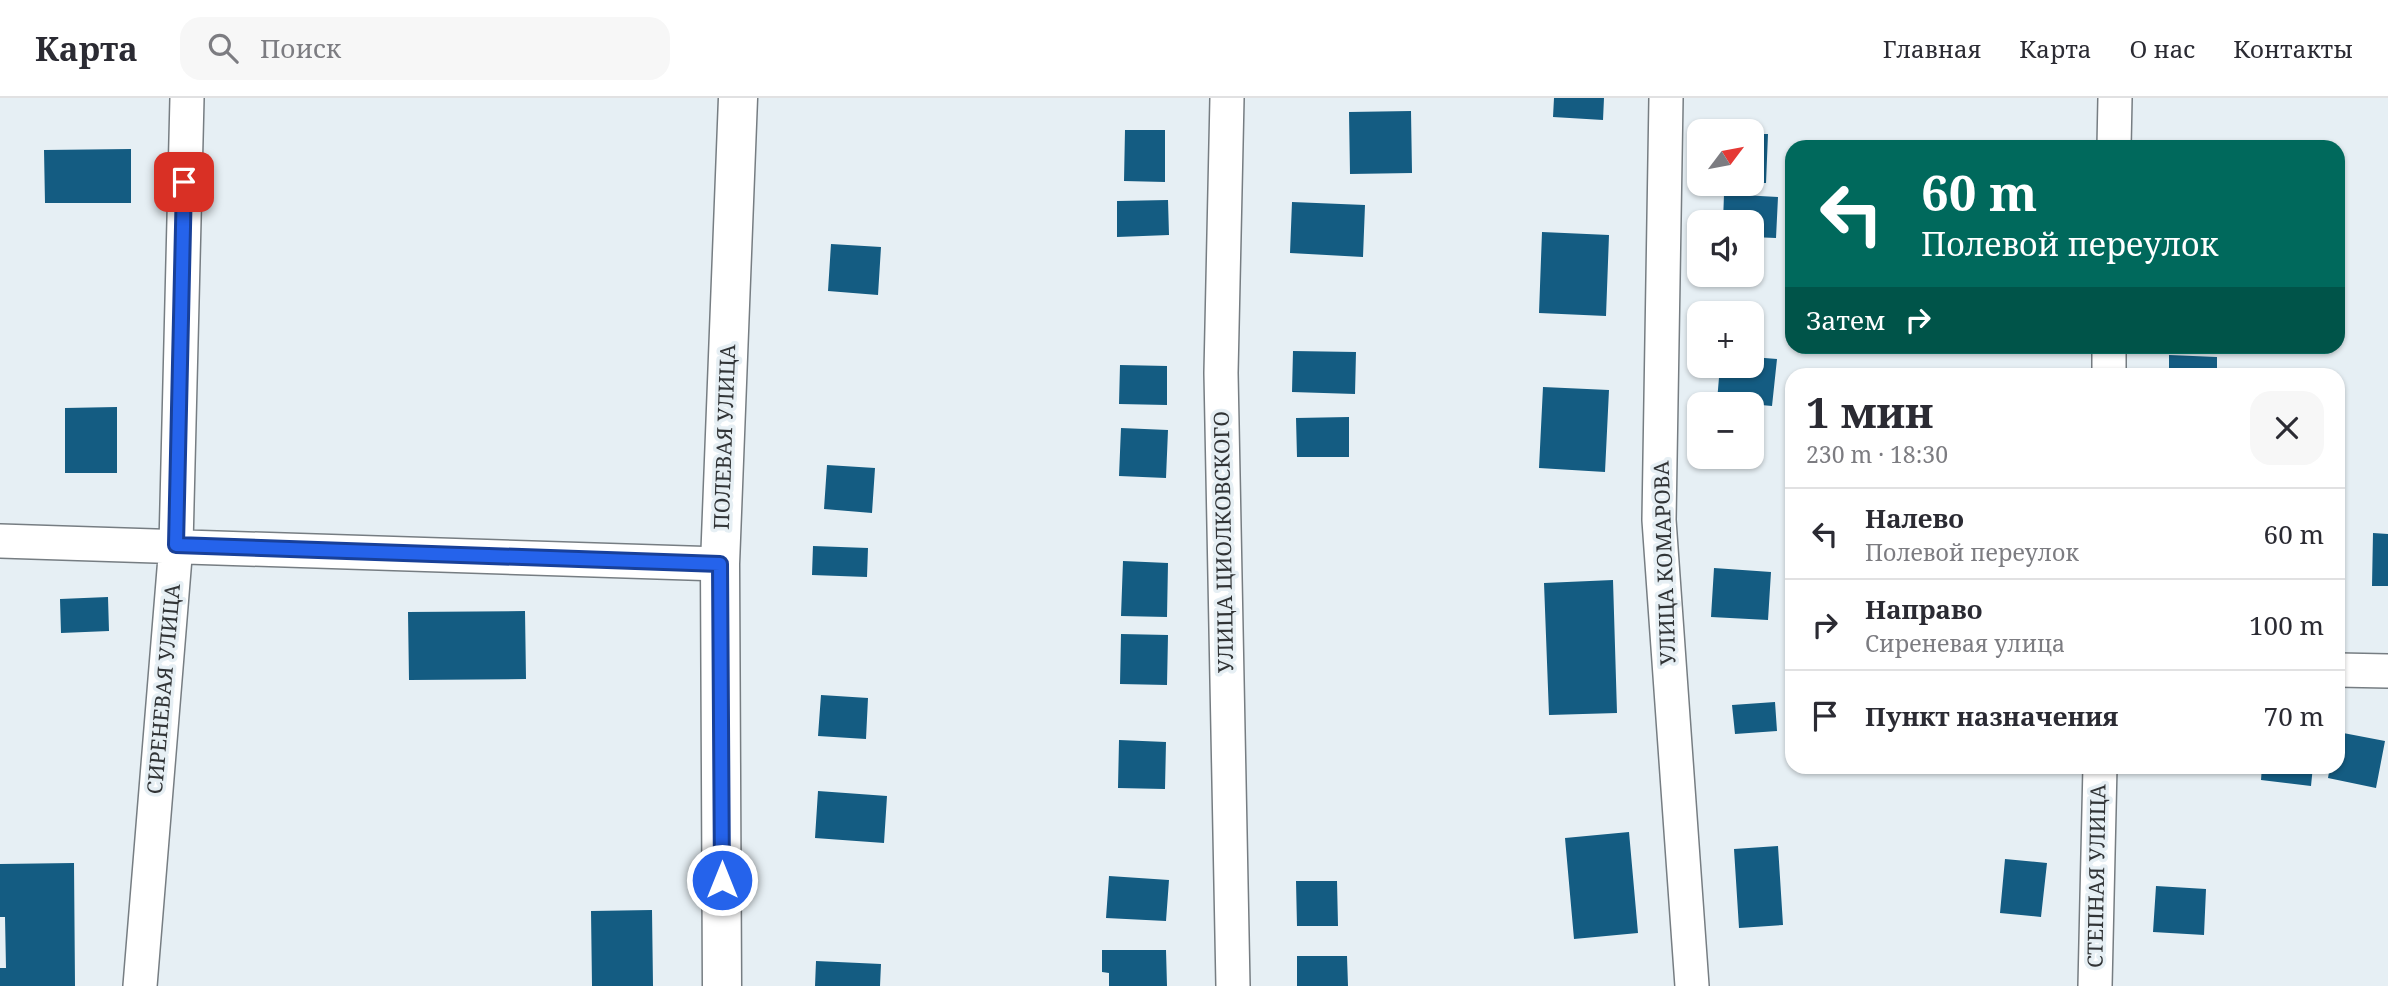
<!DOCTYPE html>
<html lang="ru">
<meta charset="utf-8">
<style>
:root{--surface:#fff;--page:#f7f7f7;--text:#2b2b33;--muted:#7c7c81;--line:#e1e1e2}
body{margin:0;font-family:"Noto Serif",serif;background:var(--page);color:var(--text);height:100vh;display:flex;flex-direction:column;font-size:26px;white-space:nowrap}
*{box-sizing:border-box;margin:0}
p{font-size:23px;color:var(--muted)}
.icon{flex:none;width:38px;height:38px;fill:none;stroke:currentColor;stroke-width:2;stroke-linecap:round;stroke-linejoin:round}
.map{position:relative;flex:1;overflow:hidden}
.sheet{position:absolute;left:1785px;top:270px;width:560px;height:406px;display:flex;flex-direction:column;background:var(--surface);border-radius:21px;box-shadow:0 2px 5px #0004}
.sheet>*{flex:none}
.hud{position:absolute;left:1785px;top:42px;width:560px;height:214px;border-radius:21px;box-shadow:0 2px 5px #0004;background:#00695c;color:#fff;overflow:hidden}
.needle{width:46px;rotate:58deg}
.tools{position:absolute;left:1687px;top:21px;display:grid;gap:14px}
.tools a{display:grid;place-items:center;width:77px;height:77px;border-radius:14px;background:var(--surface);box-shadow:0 2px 5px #0004;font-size:35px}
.pin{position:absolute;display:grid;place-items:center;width:60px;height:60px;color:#fff;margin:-30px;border-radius:14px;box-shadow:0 4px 10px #0006}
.me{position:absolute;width:77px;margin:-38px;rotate:0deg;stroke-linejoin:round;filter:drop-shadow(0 0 5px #0008)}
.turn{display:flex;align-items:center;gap:24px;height:147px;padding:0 21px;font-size:32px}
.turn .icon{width:91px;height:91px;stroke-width:2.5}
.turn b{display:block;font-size:49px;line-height:60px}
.then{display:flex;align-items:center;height:66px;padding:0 21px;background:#0003;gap:14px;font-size:26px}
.round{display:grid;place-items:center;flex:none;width:74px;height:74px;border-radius:21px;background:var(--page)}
.headline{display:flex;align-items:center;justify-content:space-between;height:119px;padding:0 21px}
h1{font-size:42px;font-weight:700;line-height:52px}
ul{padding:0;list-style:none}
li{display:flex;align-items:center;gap:21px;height:91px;padding:0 21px;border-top:2px solid var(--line)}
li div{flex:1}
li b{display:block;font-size:26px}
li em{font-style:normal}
header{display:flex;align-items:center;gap:42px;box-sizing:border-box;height:98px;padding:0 35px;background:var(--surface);border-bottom:2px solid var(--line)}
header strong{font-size:33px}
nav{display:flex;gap:38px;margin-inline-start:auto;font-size:24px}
.search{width:490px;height:63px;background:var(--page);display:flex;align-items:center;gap:18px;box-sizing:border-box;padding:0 24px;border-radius:21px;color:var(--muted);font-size:26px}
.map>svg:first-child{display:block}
.building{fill:#145c82}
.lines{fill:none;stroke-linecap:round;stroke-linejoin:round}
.minor-casing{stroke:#767d82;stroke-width:36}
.tertiary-casing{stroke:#767d82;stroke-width:41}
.minor{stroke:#fff;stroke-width:33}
.tertiary{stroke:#fff;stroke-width:38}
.route-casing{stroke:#184099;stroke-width:18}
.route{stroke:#2563eb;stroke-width:12}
.labels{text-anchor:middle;stroke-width:7;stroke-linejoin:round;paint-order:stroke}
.street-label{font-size:21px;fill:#313436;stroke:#e6eff4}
</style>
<header>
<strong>Карта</strong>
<div class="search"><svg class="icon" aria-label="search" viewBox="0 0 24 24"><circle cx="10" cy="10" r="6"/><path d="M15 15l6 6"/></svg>Поиск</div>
<nav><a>Главная</a><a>Карта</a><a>О нас</a><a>Контакты</a></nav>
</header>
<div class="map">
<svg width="2388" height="888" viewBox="0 0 2388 888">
<rect width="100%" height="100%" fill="#e6eff4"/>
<path class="building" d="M 1554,0 L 1604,0 L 1603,22 L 1553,19 Z
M 1411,13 L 1412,75 L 1350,76 L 1349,14 Z
M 1125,32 L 1165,32 L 1165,84 L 1124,83 Z
M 1752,36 L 1768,36 L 1766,85 L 1752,85 Z
M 2070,43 L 2070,49 L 2024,49 L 2024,44 Z
M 131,51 L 131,105 L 45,105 L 44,52 Z
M 1724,96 L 1778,99 L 1776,140 L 1752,139 L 1752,124 L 1723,124 Z
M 1168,102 L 1169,137 L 1117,139 L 1117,103 Z
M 1292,104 L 1365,107 L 1363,159 L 1290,155 Z
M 1542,134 L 1609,137 L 1606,218 L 1539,215 Z
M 831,146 L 881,149 L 878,197 L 828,193 Z
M 1293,253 L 1356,254 L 1355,296 L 1292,294 Z
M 2169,257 L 2217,259 L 2217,276 L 2169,276 Z
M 1752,259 L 1777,261 L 1772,308 L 1717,303 L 1720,268 L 1752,268 Z
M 1120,267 L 1167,268 L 1167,307 L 1119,306 Z
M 1543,289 L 1609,292 L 1605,374 L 1539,370 Z
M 117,309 L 117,375 L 65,375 L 65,310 Z
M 1752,318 L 1762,318 L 1761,361 L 1752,361 Z
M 1349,319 L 1349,359 L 1297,359 L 1296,320 Z
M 1121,330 L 1168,332 L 1166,380 L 1119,378 Z
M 827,367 L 875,370 L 872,415 L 824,411 Z
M 2373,435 L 2388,436 L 2388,488 L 2372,488 Z
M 813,448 L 868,450 L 867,479 L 812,477 Z
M 1123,463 L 1168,465 L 1167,519 L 1121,518 Z
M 1714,470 L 1771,474 L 1768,522 L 1711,519 Z
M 1613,482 L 1617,615 L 1549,617 L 1544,485 Z
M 108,499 L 109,533 L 61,535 L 60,501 Z
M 525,513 L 526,581 L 409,582 L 408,514 Z
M 1121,536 L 1168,537 L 1167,587 L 1120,586 Z
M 821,597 L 868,600 L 866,641 L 818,638 Z
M 1775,604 L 1777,633 L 1735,636 L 1732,607 Z
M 2338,634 L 2385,643 L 2376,690 L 2328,680 L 2330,668 L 2338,668 Z
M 1119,642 L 1166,644 L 1165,691 L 1118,690 Z
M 2262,668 L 2313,668 L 2311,688 L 2261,682 Z
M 818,693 L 887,698 L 884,745 L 815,740 Z
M 1629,734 L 1638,835 L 1574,841 L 1565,740 Z
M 1778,748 L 1783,827 L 1739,830 L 1734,751 Z
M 2005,761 L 2047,765 L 2041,819 L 2000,815 Z
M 74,765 L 75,888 L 0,888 L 0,870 L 6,870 L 5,819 L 0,819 L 0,766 Z
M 1109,778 L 1169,782 L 1166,823 L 1106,820 Z
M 1296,783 L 1337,783 L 1338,828 L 1297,828 Z
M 2156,788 L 2206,791 L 2204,837 L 2153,834 Z
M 652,812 L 653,888 L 592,888 L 591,813 Z
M 1102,852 L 1166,852 L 1167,888 L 1109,888 L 1109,875 L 1102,874 Z
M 1297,858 L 1347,858 L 1348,888 L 1297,888 Z
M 816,863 L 881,866 L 880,888 L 815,888 Z"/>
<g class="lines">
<g class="minor-casing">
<path id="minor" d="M 1227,0 L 1221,275 L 1233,888
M 1666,0 L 1659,422 L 1692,888
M 2114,49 L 2115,0
M 2109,276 L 2109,248
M 0,443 L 720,466
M 2338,572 L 2388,573
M 140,888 L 176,447 L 187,0
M 2095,888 L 2100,668"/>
</g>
<g class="tertiary-casing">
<path id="tertiary" d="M 722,888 L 720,466 L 738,0"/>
</g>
<use href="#minor" class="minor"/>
<use href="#tertiary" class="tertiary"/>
</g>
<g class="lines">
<g class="route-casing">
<path id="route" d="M 184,84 L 176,447 L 720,466 L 722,782"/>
</g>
<use href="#route" class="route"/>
</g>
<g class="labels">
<g class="street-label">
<text transform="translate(725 339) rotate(-88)" y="7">ПОЛЕВАЯ УЛИЦА</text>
<text transform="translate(1224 444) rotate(-91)" y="7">УЛИЦА ЦИОЛКОВСКОГО</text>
<text transform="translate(1665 465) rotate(-92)" y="7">УЛИЦА КОМАРОВА</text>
<text transform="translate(164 591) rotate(-85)" y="7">СИРЕНЕВАЯ УЛИЦА</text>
<text transform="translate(2097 778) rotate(-89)" y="7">СТЕПНАЯ УЛИЦА</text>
</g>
</g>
</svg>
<div class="tools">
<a><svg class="needle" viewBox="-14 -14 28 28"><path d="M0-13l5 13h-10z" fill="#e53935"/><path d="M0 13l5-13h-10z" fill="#7c7c81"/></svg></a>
<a><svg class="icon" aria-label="sound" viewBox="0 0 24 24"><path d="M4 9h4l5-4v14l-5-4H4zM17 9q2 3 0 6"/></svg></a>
<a>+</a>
<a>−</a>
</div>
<div class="pin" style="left:184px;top:84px;background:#d93025"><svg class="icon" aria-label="arrive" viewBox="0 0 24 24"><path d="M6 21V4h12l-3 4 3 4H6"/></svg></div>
<svg class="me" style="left:722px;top:782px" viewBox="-20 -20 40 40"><circle r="17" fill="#2563eb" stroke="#fff" stroke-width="3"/><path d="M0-11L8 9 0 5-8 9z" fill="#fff"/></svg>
<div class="hud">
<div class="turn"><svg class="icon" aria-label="left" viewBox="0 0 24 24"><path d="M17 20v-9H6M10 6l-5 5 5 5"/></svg><div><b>60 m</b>Полевой переулок</div></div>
<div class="then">Затем<svg class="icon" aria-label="right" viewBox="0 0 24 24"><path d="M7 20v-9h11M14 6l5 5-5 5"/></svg></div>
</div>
<section class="sheet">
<div class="headline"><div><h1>1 мин</h1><p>230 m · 18:30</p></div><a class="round"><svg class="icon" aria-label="close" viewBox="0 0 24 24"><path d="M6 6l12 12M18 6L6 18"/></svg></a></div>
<ul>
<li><svg class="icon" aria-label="left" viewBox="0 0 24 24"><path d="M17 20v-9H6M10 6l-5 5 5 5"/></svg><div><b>Налево</b><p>Полевой переулок</p></div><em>60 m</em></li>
<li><svg class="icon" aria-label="right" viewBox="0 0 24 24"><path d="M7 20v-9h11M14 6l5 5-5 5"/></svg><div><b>Направо</b><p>Сиреневая улица</p></div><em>100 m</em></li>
<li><svg class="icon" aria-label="arrive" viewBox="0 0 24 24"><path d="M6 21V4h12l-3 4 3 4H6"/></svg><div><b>Пункт назначения</b></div><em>70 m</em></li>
</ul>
</section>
</div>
